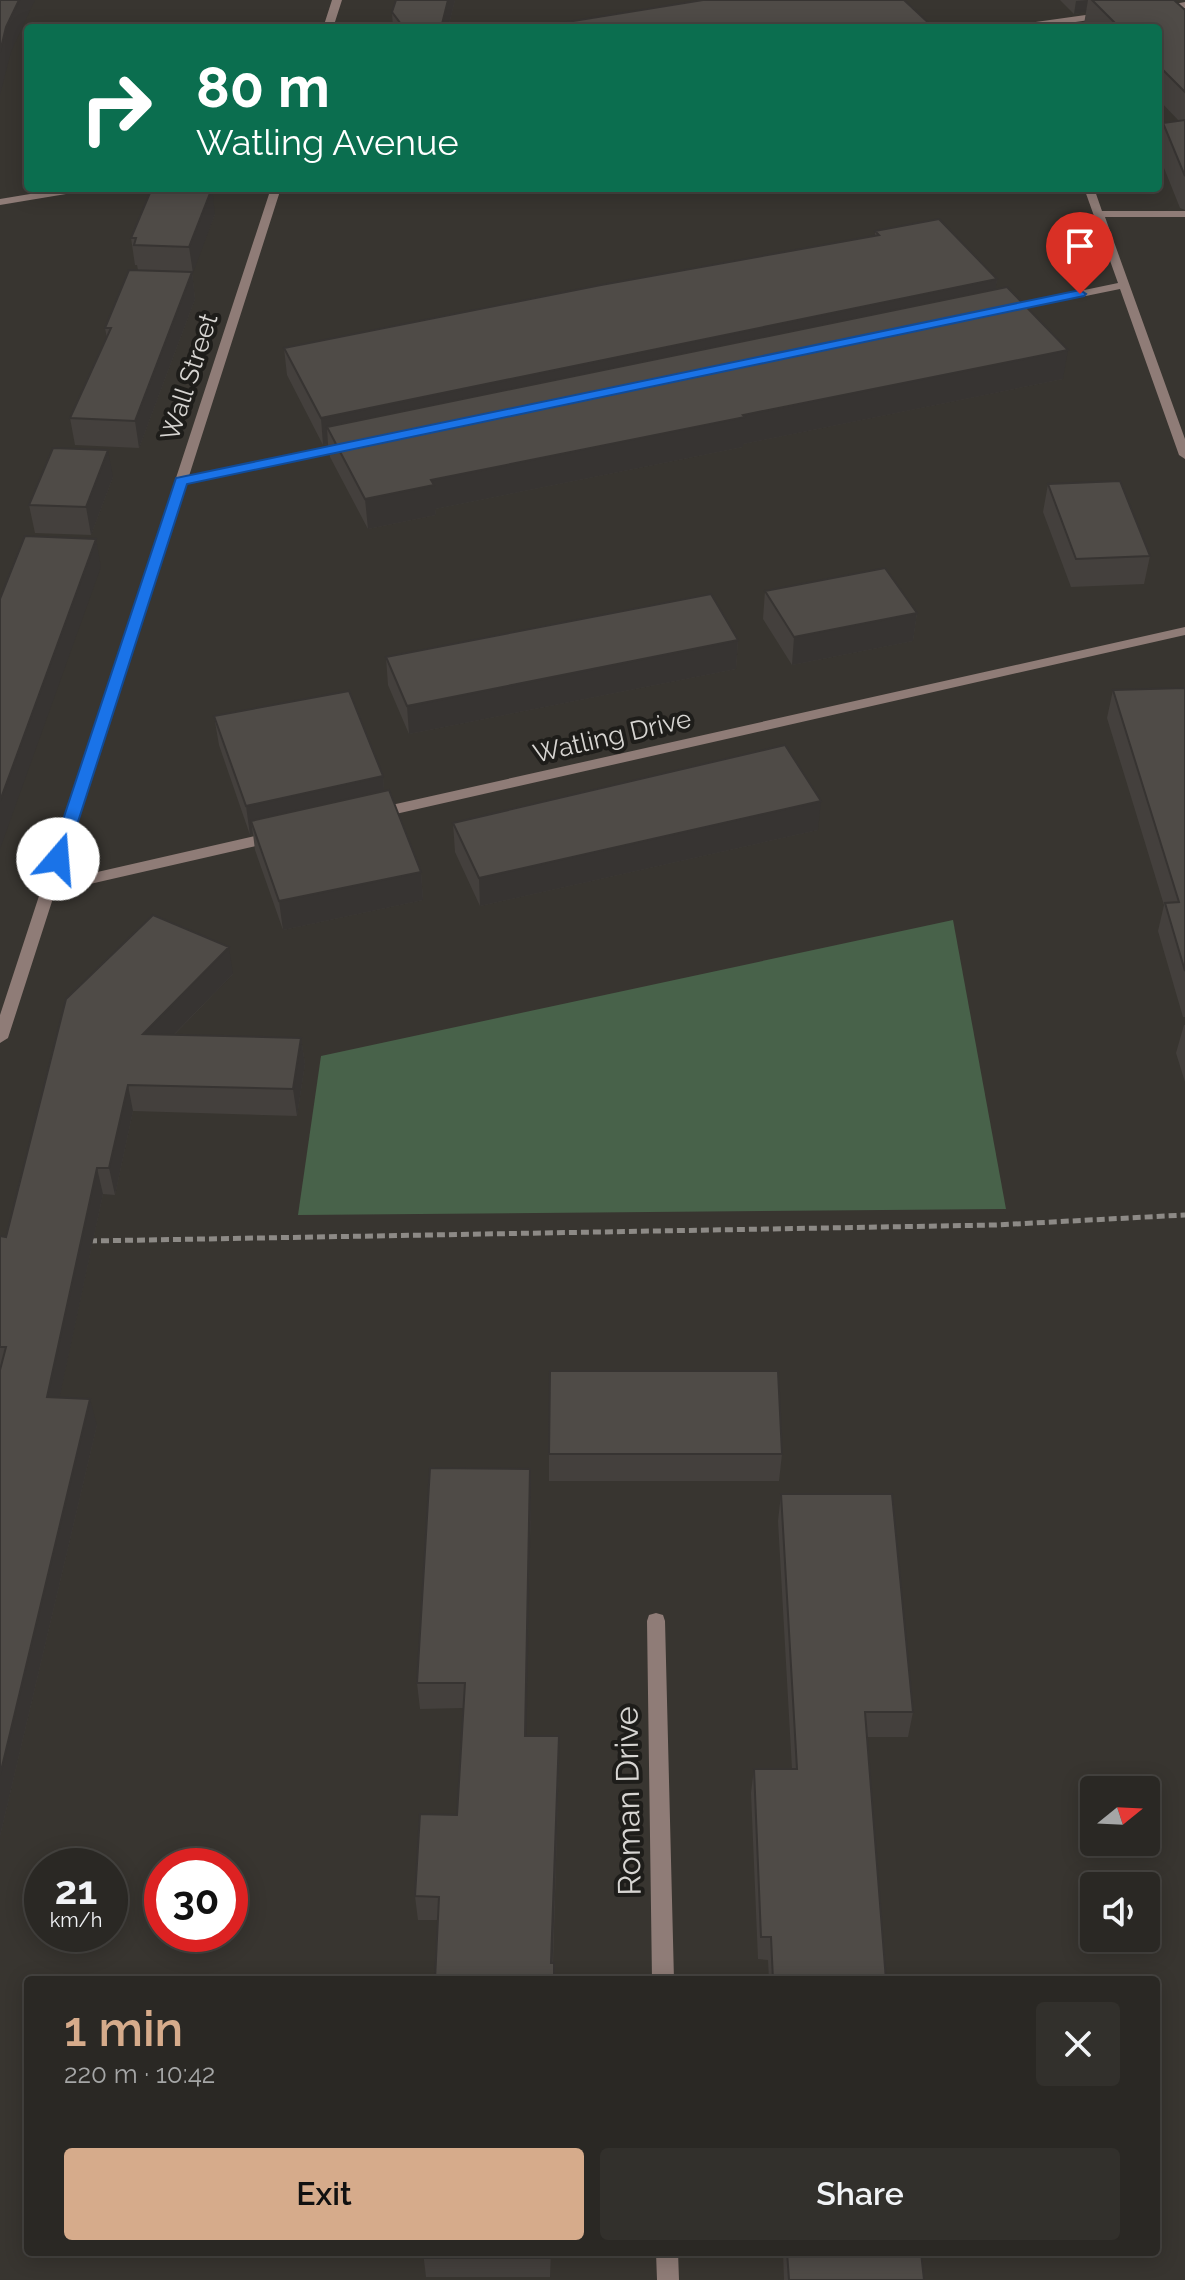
<!DOCTYPE html>
<meta charset="utf-8">
<style>
:root{--surface:#2a2824;--page:#32302c;--text:#f1f3f6;--muted:#a5a6a6;--line:#464441;--accent:#d6ab8b}
body{margin:0;font-family:Raleway,sans-serif;background:var(--page);color:var(--text);height:100vh;display:flex;flex-direction:column;font-size:30px;white-space:nowrap}
*{box-sizing:border-box;margin:0}
p{font-size:26px;color:var(--muted)}
.icon{flex:none;width:44px;height:44px;fill:none;stroke:currentColor;stroke-width:2;stroke-linecap:round;stroke-linejoin:round}
.map{position:relative;flex:1;overflow:hidden}
.side{position:absolute;left:24px;top:1976px;width:1136px;height:280px;display:flex;flex-direction:column;background:var(--surface);border-radius:8px;box-shadow:0 4px 20px #0003,0 0 0 2px var(--line)}
.side>*{flex:none}
.banner{position:absolute;left:24px;top:24px;width:1138px;height:168px;border-radius:8px;box-shadow:0 4px 20px #0003,0 0 0 2px var(--line);background:#0b6e4f;color:#fff;overflow:hidden}
.needle{width:52px;rotate:72deg}
.buttons{position:absolute;left:1080px;top:1776px;display:grid;gap:16px}
.buttons a{display:grid;place-items:center;width:80px;height:80px;border-radius:8px;background:var(--surface);box-shadow:0 4px 20px #0003,0 0 0 2px var(--line);font-size:40px}
.speed{position:absolute;left:24px;top:1848px;display:flex;gap:16px;font-size:40px;font-weight:700;text-align:center}
.speed>*{display:grid;place-content:center;width:104px;height:104px;border-radius:50%;background:var(--surface);box-shadow:0 4px 20px #0003,0 0 0 2px var(--line);line-height:1}
.speed small{font-size:20px;font-weight:400}
.speed .limit{border:12px solid #d22;background:#fff;color:#111}
.pin{position:absolute;display:grid;place-items:center;width:68px;height:68px;color:#fff;margin:-82px -34px;border-radius:50% 50% 50% 0;rotate:-45deg;box-shadow:0 0 8px #0007}
.pin .icon{rotate:45deg}
.me{position:absolute;width:88px;margin:-44px;rotate:18deg;stroke-linejoin:round;filter:drop-shadow(0 0 6px #0008)}
.turn{display:flex;align-items:center;gap:28px;height:168px;padding:0 40px;font-size:36px}
.turn .icon{width:104px;height:104px;stroke-width:2.5}
.turn b{display:block;font-size:56px;line-height:68px}
.round{display:grid;place-items:center;flex:none;width:84px;height:84px;border-radius:8px;background:var(--page)}
.summary{display:flex;align-items:center;justify-content:space-between;height:136px;padding:0 40px}
h1{font-size:48px;font-weight:600;line-height:60px;color:var(--accent)}
.cta{display:flex;gap:16px;margin-top:auto;padding:16px 40px}
.cta a{flex:1;height:92px;border-radius:8px;background:var(--accent);color:#111;font-size:32px;font-weight:600;line-height:92px;text-align:center}
.cta a+a{background:var(--page);color:var(--text)}
.map>svg:first-child{display:block}
.green{fill:#48624a}
.lines{fill:none;stroke-linecap:round;stroke-linejoin:round}
.path{stroke:#8d8a86;stroke-width:5;stroke-dasharray:8 4;stroke-linecap:butt}
.minor{fill:#8f7c77;fill-rule:evenodd}
.wall{fill:#44403d}
.shaded-wall{fill:#373432}
.building{fill:#4f4b47;stroke:#373432;stroke-width:2}
.route{fill:#1a73e8;stroke:#114b97;stroke-width:2}
.labels{text-anchor:middle;stroke-width:8;stroke-linejoin:round;paint-order:stroke}
.street-label{font-size:26px;fill:#d7d5d2;stroke:#1e1d1a}
.near-street-label{font-size:32px;fill:#d7d5d2;stroke:#1e1d1a}
</style>
<div class="map">
<svg width="1185" height="2280" viewBox="0 0 1185 2280">
<rect width="100%" height="100%" fill="#383530"/>
<path class="green" d="M 953,920 L 1006,1209 L 298,1215 L 321,1056 Z"/>
<g class="lines">
<path class="path" d="M 89,1241 L 995,1225 L 1185,1215"/>
<path class="minor" d="M 332,0 L 342,0 L 333,28 L 323,28 Z
M 1185,2 L 1185,8 L 1158,11 L 1153,8 Z
M 1107,12 L 1112,15 L 1110,17 L 1034,28 L 1009,28 L 1014,25 Z
M 66,188 L 89,188 L 84,191 L 0,205 L 0,199 Z
M 271,188 L 281,188 L 189,476 L 350,442 L 356,446 L 350,450 L 186,484 L 58,881 L 273,832 L 280,837 L 273,842 L 55,892 L 8,1038 L 0,1043 L 0,1015 Z
M 1084,188 L 1094,188 L 1102,211 L 1185,211 L 1185,217 L 1105,217 L 1185,439 L 1185,459 L 1179,455 L 1120,289 L 1003,313 L 998,310 L 1003,307 L 1118,283 Z
M 1185,627 L 1185,635 L 378,818 L 371,813 L 378,808 Z
M 656,1613 L 663,1615 L 665,1621 L 674,1980 L 652,1980 L 647,1621 L 649,1615 Z
M 656,2252 L 678,2252 L 679,2280 L 657,2280 Z"/>
</g>
<path class="wall" d="M 396,0 L 455,0 L 448,28 L 393,28 L 392,12 Z
M 1060,0 L 1174,0 L 1185,10 L 1185,210 L 1180,208 L 1158,153 L 1163,123 L 1179,121 L 1158,99 L 1158,28 L 1088,28 L 1084,24 L 1086,12 L 1074,14 Z
M 215,214 L 192,273 L 195,299 L 139,448 L 75,445 L 70,418 L 107,339 L 105,328 L 138,270 L 137,265 L 135,265 L 131,238 Z
M 875,231 L 997,279 L 995,290 L 1063,379 L 743,444 L 743,447 L 435,509 L 436,515 L 368,529 L 330,457 L 328,444 L 323,445 L 287,375 L 284,348 L 875,236 Z
M 113,477 L 91,535 L 35,533 L 29,505 Z
M 1048,484 L 1150,556 L 1144,584 L 1071,587 L 1043,512 Z
M 765,591 L 917,613 L 913,641 L 792,665 L 763,619 Z
M 738,640 L 736,669 L 409,734 L 388,685 L 386,657 Z
M 1185,688 L 1185,1017 L 1183,1017 L 1158,931 L 1164,905 L 1107,718 L 1113,690 Z
M 214,716 L 383,776 L 384,791 L 421,872 L 423,900 L 283,930 L 255,850 L 253,834 L 250,835 L 219,745 Z
M 453,823 L 818,830 L 480,906 L 455,852 Z
M 233,974 L 174,1035 L 301,1038 L 305,1064 L 297,1116 L 133,1111 L 115,1195 L 103,1194 L 59,1398 L 97,1425 L 0,1836 L 0,1236 L 6,1237 L 66,999 Z
M 1184,1025 L 1185,1025 L 1185,1082 L 1176,1053 Z
M 549,1454 L 782,1454 L 779,1481 L 549,1481 Z
M 530,1469 L 531,1496 L 526,1736 L 559,1761 L 553,1963 L 554,1963 L 555,1980 L 435,1980 L 438,1920 L 418,1920 L 415,1896 L 457,1815 L 463,1708 L 420,1709 L 417,1683 Z
M 781,1494 L 913,1712 L 908,1737 L 867,1737 L 886,1980 L 769,1980 L 768,1960 L 758,1959 L 751,1793 L 754,1769 L 792,1769 L 778,1521 Z
M 423,2252 L 551,2252 L 550,2277 L 426,2277 Z
M 783,2252 L 921,2252 L 924,2280 L 784,2280 Z"/>
<path class="shaded-wall" d="M 19,0 L 35,0 L 11,52 L 0,95 L 0,52 L 6,27 Z
M 448,0 L 455,0 L 448,28 L 441,28 Z
M 1088,0 L 1086,12 L 1074,14 L 1076,1 Z
M 212,188 L 215,214 L 193,273 L 189,247 Z
M 192,272 L 195,299 L 139,448 L 135,421 Z
M 997,279 L 993,306 L 327,427 L 328,444 L 323,445 L 321,418 Z
M 1068,350 L 1063,379 L 743,444 L 743,447 L 435,509 L 436,515 L 368,529 L 365,499 L 431,480 L 743,415 Z
M 108,450 L 113,477 L 91,535 L 86,507 Z
M 96,539 L 101,567 L 0,849 L 0,801 Z
M 917,613 L 913,641 L 792,665 L 794,637 Z
M 738,640 L 736,669 L 409,734 L 407,706 Z
M 383,776 L 385,804 L 251,821 L 253,834 L 250,835 L 246,806 Z
M 821,801 L 818,830 L 480,906 L 479,878 Z
M 421,872 L 423,900 L 283,930 L 279,901 Z
M 229,947 L 233,974 L 149,1060 L 143,1034 Z
M 301,1038 L 305,1064 L 297,1116 L 293,1089 Z
M 128,1085 L 133,1111 L 115,1195 L 109,1168 Z
M 97,1168 L 103,1194 L 54,1423 L 47,1397 Z
M 90,1399 L 97,1425 L 0,1836 L 0,1775 Z
M 530,1469 L 531,1496 L 526,1761 L 525,1736 Z
M 559,1736 L 559,1761 L 552,1980 L 551,1963 Z"/>
<path class="building" d="M 0,0 L 19,0 L 6,27 L 0,52 Z
M 396,0 L 448,0 L 441,28 L 404,28 L 392,12 Z
M 703,0 L 904,0 L 934,28 L 530,28 Z
M 1092,0 L 1174,0 L 1185,10 L 1185,92 L 1158,65 L 1158,28 L 1120,28 Z
M 1185,120 L 1185,176 L 1163,123 Z
M 152,188 L 212,188 L 189,247 L 134,245 L 136,238 L 131,238 Z
M 939,219 L 997,279 L 321,418 L 284,348 L 601,285 L 879,235 L 875,231 Z
M 129,270 L 192,272 L 135,421 L 70,418 L 111,328 L 105,328 Z
M 1007,287 L 1068,350 L 743,415 L 745,417 L 431,480 L 434,485 L 365,499 L 327,427 Z
M 53,448 L 108,450 L 86,507 L 29,505 Z
M 1120,481 L 1150,556 L 1076,559 L 1048,484 Z
M 25,536 L 96,539 L 0,801 L 0,599 Z
M 885,568 L 917,613 L 794,637 L 765,591 Z
M 711,594 L 738,640 L 407,706 L 386,657 Z
M 1185,688 L 1185,971 L 1165,903 L 1179,902 L 1113,690 Z
M 349,691 L 383,776 L 246,806 L 214,716 Z
M 785,745 L 821,801 L 479,878 L 453,823 Z
M 389,790 L 421,872 L 279,901 L 251,821 Z
M 153,915 L 229,947 L 143,1034 L 301,1038 L 293,1089 L 128,1085 L 109,1168 L 97,1168 L 47,1397 L 90,1399 L 0,1775 L 0,1370 L 6,1347 L 0,1347 L 0,1236 L 6,1237 L 66,999 Z
M 550,1371 L 778,1371 L 782,1454 L 549,1454 Z
M 430,1468 L 530,1469 L 525,1736 L 559,1736 L 551,1963 L 554,1963 L 554,1980 L 435,1980 L 439,1897 L 415,1896 L 420,1814 L 457,1815 L 465,1683 L 417,1683 Z
M 781,1494 L 892,1494 L 913,1712 L 865,1712 L 886,1980 L 773,1980 L 771,1937 L 761,1937 L 754,1769 L 797,1769 Z
M 423,2252 L 550,2252 L 550,2258 L 423,2258 Z
M 787,2252 L 921,2252 L 924,2280 L 789,2280 Z"/>
<path class="route" d="M 1080,290 L 1086,294 L 1084,296 L 187,484 L 66,859 L 58,864 L 50,859 L 176,478 Z"/>
<g class="labels">
<g class="street-label">
<text transform="translate(189 377) rotate(-72)" y="9">Wall Street</text>
<text transform="translate(612 736) rotate(-13)" y="9">Watling Drive</text>
</g>
<g class="near-street-label">
<text transform="translate(628 1801) rotate(-91)" y="11">Roman Drive</text>
</g>
</g>
</svg>
<div class="buttons">
<a><svg class="needle" viewBox="-14 -14 28 28"><path d="M0-13l5 13h-10z" fill="#e53935"/><path d="M0 13l5-13h-10z" fill="#a5a6a6"/></svg></a>
<a><svg class="icon" aria-label="sound" viewBox="0 0 24 24"><path d="M4 9h4l5-4v14l-5-4H4zM17 9q2 3 0 6"/></svg></a>
</div>
<div class="speed"><div>21<small>km/h</small></div><div class="limit">30</div></div>
<div class="pin" style="left:1080px;top:294px;background:#d93025"><svg class="icon" aria-label="arrive" viewBox="0 0 24 24"><path d="M6 21V4h12l-3 4 3 4H6"/></svg></div>
<svg class="me" style="left:58px;top:859px" viewBox="-20 -20 40 40"><circle r="19" fill="#fff"/><path d="M0-13L10 11 0 6-10 11z" fill="#1a73e8"/></svg>
<div class="banner">
<div class="turn"><svg class="icon" aria-label="right" viewBox="0 0 24 24"><path d="M7 20v-9h11M14 6l5 5-5 5"/></svg><div><b>80 m</b>Watling Avenue</div></div>
</div>
<section class="side">
<div class="summary"><div><h1>1 min</h1><p>220 m · 10:42</p></div><a class="round"><svg class="icon" aria-label="close" viewBox="0 0 24 24"><path d="M6 6l12 12M18 6L6 18"/></svg></a></div>
<div class="cta"><a>Exit</a><a>Share</a></div>
</section>
</div>
